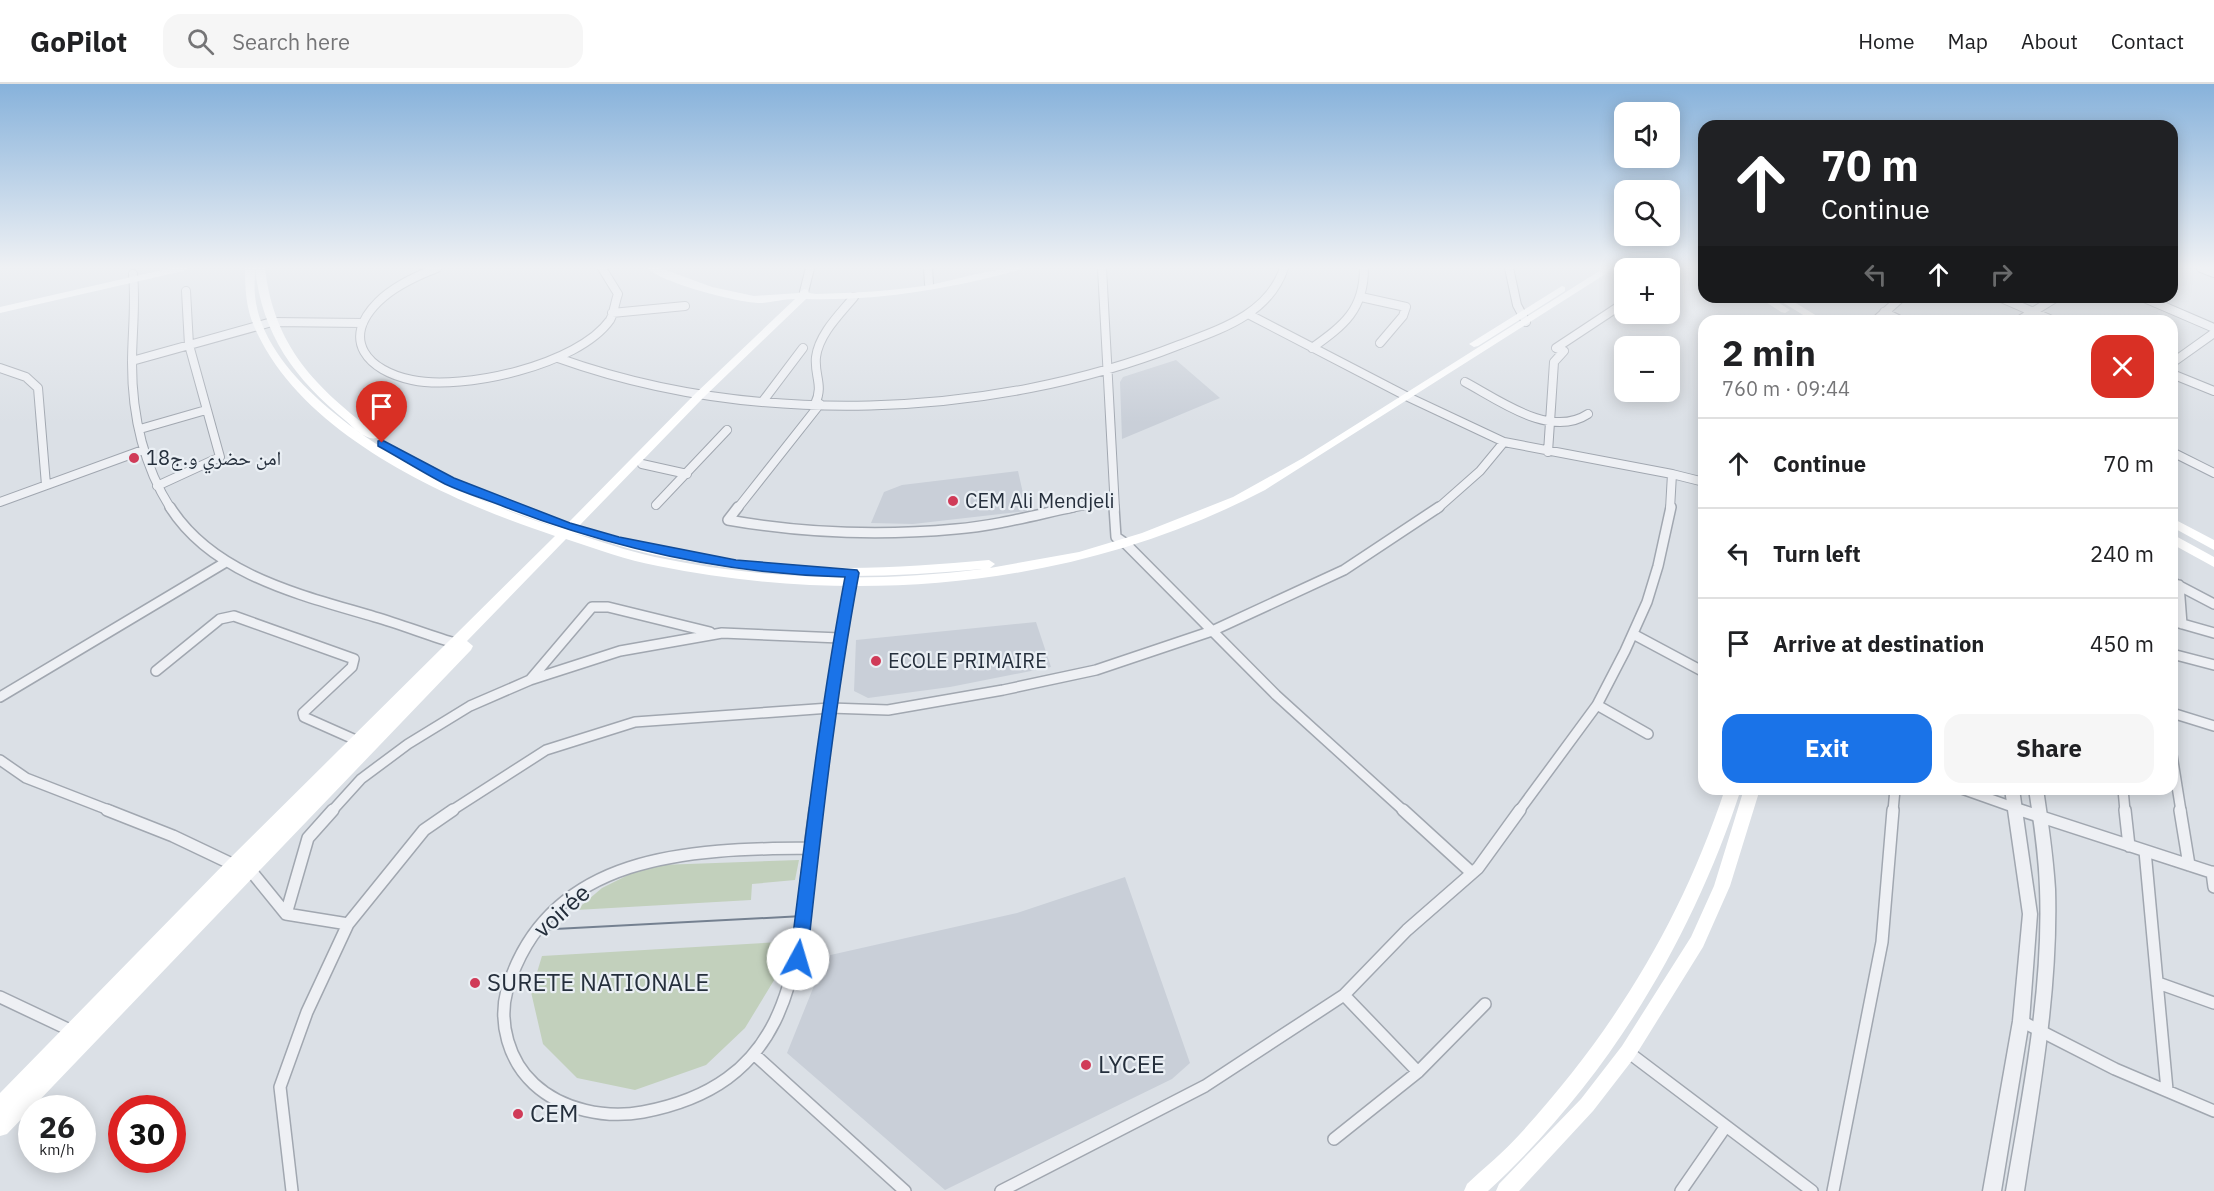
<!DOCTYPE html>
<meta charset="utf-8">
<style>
:root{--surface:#fff;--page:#f6f6f6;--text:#202124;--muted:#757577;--line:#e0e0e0;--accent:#1a73e8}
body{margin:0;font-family:"IBM Plex Sans","Noto Naskh Arabic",sans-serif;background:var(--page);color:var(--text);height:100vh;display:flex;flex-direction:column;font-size:22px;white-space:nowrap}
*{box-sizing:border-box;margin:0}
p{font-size:20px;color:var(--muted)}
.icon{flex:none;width:33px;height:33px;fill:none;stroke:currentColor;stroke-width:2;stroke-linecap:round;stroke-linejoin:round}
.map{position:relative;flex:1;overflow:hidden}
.panel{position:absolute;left:1698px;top:231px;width:480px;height:480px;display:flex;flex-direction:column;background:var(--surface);border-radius:18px;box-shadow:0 3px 15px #0003}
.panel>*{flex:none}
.guide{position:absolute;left:1698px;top:36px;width:480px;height:183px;border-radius:18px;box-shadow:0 3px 15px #0003;background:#202124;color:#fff;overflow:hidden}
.tools{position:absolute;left:1614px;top:18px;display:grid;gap:12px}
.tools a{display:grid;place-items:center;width:66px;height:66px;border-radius:12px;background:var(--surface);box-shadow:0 3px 15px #0003;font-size:30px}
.speed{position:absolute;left:18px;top:1011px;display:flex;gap:12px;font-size:30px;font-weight:700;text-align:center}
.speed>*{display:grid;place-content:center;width:78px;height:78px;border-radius:50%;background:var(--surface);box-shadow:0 3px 15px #0003;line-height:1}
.speed small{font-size:15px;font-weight:400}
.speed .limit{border:9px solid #d22;background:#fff;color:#111}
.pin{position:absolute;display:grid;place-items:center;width:51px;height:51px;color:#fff;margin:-62px -26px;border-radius:50% 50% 50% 0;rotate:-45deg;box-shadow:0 0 6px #0007}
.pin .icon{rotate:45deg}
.me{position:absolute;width:66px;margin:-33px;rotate:6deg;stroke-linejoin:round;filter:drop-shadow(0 0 4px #0008)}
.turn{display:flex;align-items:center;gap:21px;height:126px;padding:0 24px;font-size:27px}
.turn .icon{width:78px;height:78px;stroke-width:2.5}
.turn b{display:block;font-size:42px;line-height:51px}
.lanes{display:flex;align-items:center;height:57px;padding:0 24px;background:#0003;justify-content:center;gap:30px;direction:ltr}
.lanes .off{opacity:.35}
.round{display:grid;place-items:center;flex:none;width:63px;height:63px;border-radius:18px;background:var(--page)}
.headline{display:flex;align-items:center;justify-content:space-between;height:102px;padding:0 24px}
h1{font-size:36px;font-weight:700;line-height:45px}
.action{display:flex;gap:12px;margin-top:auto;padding:12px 24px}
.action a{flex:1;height:69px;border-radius:18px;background:var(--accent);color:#fff;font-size:24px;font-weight:700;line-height:69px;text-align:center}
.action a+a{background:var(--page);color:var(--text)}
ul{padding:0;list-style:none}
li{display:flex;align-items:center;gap:18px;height:90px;padding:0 24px;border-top:2px solid var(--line)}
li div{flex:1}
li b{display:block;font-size:22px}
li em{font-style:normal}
header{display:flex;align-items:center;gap:36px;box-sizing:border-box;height:84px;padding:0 30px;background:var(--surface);border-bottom:2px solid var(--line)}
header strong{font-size:28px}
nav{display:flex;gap:33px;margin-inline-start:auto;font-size:21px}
.search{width:420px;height:54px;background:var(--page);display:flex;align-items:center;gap:15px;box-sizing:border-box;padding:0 21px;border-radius:18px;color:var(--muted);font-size:22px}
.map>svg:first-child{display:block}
.built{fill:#c9cfd8}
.green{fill:#c2d0bc}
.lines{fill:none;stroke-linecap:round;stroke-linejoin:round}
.minor-far2-casing{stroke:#a1a7b0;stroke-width:10}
.minor-far1-casing{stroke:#a1a7b0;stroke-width:12}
.minor-casing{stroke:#a1a7b0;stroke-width:14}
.tertiary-casing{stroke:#a1a7b0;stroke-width:3}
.minor-far2{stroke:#eef0f4;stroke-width:8}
.minor-far1{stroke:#eef0f4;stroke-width:9}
.minor{stroke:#eef0f4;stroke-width:11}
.tertiary{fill:#eef0f4;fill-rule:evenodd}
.secondary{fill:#fff;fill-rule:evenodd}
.tram{stroke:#748090;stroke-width:2}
.route{fill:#1a73e8;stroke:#114b97;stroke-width:1.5}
.poi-dot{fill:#d03b58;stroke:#eaeff4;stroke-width:2}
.labels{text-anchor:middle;stroke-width:4.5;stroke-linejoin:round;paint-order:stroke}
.poi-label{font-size:20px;fill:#252f3c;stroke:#eaeff4;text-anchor:start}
.near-street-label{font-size:24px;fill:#252f3c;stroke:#eaeff4}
.near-poi-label{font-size:24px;fill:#252f3c;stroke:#eaeff4;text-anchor:start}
</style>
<header>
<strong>GoPilot</strong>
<div class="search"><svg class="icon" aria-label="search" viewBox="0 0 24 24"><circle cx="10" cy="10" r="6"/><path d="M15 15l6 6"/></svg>Search here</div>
<nav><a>Home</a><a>Map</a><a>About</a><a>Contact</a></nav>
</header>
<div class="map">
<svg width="2214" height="1107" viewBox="0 0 2214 1107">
<rect width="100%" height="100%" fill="#dbe0e6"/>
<path class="built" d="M 1176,276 L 1220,314 L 1122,355 L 1120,298 L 1123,293 Z
M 1018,387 L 1027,427 L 913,440 L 871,439 L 884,408 L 902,401 Z
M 1036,538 L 1051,583 L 950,603 L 868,614 L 854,607 L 856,556 Z
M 1125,793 L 1190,979 L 1172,995 L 945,1106 L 787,969 L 826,872 L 1017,829 Z"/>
<path class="green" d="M 799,776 L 795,796 L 752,800 L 751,816 L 576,826 L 602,804 L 634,788 L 660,781 Z
M 781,858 L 776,893 L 745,944 L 706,981 L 635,1006 L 577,994 L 543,960 L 531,908 L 542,872 Z"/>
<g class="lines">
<g class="minor-far2-casing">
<path id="minor-far2" d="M 437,184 C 416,192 394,202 378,218 C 340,256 368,287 412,296 C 463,307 578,281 610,236 C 614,229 615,218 618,210 L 602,184
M 928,184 L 929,200
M 1102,184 L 1115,425
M 1509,184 L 1517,221 L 1526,238
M 2201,184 L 2214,189
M 133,190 C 136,220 132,249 132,279 C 132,331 143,381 171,425
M 804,208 L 810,184
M 1361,213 L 1406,223 L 1403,232 L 1380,259
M 1999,213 L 2054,237
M 2142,213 L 2214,244
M 1884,228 L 1902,237
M 612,229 L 685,222
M 1248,230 L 1406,312 L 1504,358 L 1672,390 L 1670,425
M 1875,237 L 1902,213
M 2018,237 L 2057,213
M 1312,264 C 1344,241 1364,226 1364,184
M 558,274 C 751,343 989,336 1179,261 C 1221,245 1269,230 1284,184
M 132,277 L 272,238 L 363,239
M 2172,279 L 2214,249
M 0,284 L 26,293 L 38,304 L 46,401
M 2172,290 L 2214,307
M 1465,298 C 1499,316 1550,355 1588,330
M 763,317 L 803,264
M 815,320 C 824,301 814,292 816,273 C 819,250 840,230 854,213
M 140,345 L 206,326
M 1548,368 L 1554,278 L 1564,267 L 1556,264 L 1624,219
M 2172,368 L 2214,389
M 642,380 L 687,390
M 1672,390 L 1704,398
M 157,402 L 220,373 L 189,261 L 186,207
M 0,418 L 143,366
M 656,421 L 727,346
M 737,425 L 820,320
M 1065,425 L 1113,416
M 1437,425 L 1480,387 L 1504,358"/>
</g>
<g class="minor-far1-casing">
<path id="minor-far1" d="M 170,423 C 214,492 302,511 375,533 C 403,541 430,552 458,560
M 738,423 L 728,436 C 802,449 881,452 956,445 C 995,442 1035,431 1073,423
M 1114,423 L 1116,453 L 1126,460 L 1276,611 L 1404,727
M 2172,498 L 2214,520
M 2179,501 L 2182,540
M 2172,537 L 2214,549
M 1633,550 L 1704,588
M 2172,570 L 2214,581
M 156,587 L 220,535 L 234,532 L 354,575 L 352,583 L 303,629 L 304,633 L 358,657
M 530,596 L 592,523 L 608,523 L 710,548
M 0,613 L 226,478
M 1597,621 L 1648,650
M 2172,629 L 2214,642
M 2172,671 L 2181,727
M 0,676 L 26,694 L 111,727
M 1962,705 L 2024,727
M 2123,705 L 2125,727
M 332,727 L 361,695 L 408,660 L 470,622 L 530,596 L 620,567 L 722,549 L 840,554
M 451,727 L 546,666 L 635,638 L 830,624 L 888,626 L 1003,606 L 1096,586 L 1212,547 L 1344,486 L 1439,423
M 815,727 L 840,554 L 852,491
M 1519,727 L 1597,621 L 1625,567 L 1647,518 L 1658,482 L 1671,423
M 1893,727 L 1895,705"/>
</g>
<g class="minor-casing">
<path id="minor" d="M 107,726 L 173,752 L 234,781
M 1403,726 L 1472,789
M 2020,726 L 2214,789
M 2125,726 L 2129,762
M 2180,726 L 2189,781
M 810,764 C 797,889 791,1000 643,1028 C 606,1035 562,1026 534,1000 C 509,977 498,939 507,906 C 548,768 691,765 810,764 Z
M 810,764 L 815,726
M 2145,767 L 2167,1006
M 251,787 L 286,830 L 348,840
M 2212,788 L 2214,803
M 286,830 L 308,754 L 333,726
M 2158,899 L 2214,919
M 1344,911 L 1418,988
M 0,913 L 74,948
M 2021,937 L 2115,985 L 2214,1027
M 1628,968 L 1812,1107
M 755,971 L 905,1107
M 1334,1055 L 1418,988 L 1485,920
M 292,1107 L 280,1003 L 307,928 L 348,840 L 424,746 L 453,726
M 1001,1107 L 1205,1002 L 1344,911 L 1407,846 L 1478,784 L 1520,726
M 1681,1107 L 1726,1042
M 1833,1107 L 1882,858 L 1893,726"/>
</g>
<g class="tertiary-casing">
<path id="tertiary" d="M 2005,705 L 2019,705 L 2037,830 L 2029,937 L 2001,1107 L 1983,1107 L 2013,937 L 2023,830 Z
M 2029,705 L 2043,705 C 2048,738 2053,772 2055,805 C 2058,907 2039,1008 2024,1107 L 2006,1107 C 2023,1008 2044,906 2040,804 C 2039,771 2034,738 2029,705 Z"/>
</g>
<use href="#minor-far2" class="minor-far2"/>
<use href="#minor-far1" class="minor-far1"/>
<use href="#minor" class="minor"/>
<use href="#tertiary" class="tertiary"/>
<path class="secondary" d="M 171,184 L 188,184 L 183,187 L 0,229 L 0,223 Z
M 245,184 L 255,184 C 255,193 254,203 255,212 C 263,290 367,358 430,392 L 431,387 L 439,387 L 504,416 L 568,439 L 696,309 L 795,215 C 782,215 771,219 758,219 C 736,218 662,199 647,184 L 660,184 L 712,203 L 754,212 L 799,209 L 804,205 L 808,206 L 809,209 L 816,210 C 854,209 892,207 930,201 C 960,195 991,184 1021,184 L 1019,186 C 949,205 879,217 806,215 L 704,313 L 579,442 C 667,466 756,483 848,484 C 895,484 942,480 989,476 L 995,480 L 990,484 L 1079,468 L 1142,449 L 1233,413 L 1303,374 L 1604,184 L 1615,184 L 1265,406 C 1080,503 861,523 658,482 C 626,476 596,465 566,455 L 467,557 L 473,562 L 471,566 L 7,1050 L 0,1052 L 0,1009 L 228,776 L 555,452 C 449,417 300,351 254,242 C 246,224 245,204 245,184 ZM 436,395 L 496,422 L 561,445 C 518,432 476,415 436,395 ZM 572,449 C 593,453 613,460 634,466 C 657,472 681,476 705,480 C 797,496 889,494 982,485 C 873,499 763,496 655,473 C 627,467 600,457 572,449 Z
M 255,184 L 265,184 C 274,263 316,304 377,350 L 377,354 C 366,357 354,344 346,337 C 295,295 262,251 255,184 Z
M 1562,202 L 1565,203 L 1565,207 L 1478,262 L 1474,263 L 1469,260 Z
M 1758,213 L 1770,213 L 1790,226 L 1785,229 L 1781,228 Z
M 1774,213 L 1786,213 L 1825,237 L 1813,237 Z
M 2172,434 L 2214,456 L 2214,466 L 2172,443 Z
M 2172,450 L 2214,473 L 2214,483 L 2172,460 Z
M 1725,705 L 1741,705 C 1691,858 1606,998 1488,1107 L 1464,1107 L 1467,1100 C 1485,1083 1504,1068 1520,1050 C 1614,947 1681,837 1725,705 Z
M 1744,705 L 1760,705 L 1730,802 L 1703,863 L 1634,974 L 1593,1027 L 1519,1107 L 1496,1107 L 1499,1100 L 1581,1015 L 1622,962 L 1691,853 L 1714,802 Z"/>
<path class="tram" d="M 536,846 L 803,832"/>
</g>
<linearGradient id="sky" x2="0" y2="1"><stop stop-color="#87b2db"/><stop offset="0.54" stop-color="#eff1f4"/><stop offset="1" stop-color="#eff1f4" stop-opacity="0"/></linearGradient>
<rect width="2214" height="339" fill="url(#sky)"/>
<path class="route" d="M 382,356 L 454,394 L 570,439 L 619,453 L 736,476 L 857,486 L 859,489 C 835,617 821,746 807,875 L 804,880 L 798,883 L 792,880 L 790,875 C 806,747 821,620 845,493 C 728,490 614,465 505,423 C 485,415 464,409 445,400 C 422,388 400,374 378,362 L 378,357 Z"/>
<g class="poi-dot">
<circle cx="134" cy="374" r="6"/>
<circle cx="953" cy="417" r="6"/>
<circle cx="876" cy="577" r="6"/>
<circle cx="475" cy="899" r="6"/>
<circle cx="1086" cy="981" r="6"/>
<circle cx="518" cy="1030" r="6"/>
</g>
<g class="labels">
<g class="poi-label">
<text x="146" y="381">امن حضري و.ج18</text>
<text x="965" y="424">CEM Ali Mendjeli</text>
<text x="888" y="584">ECOLE PRIMAIRE</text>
</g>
<g class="near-street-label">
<text transform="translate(562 827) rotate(-42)" y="8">voirée</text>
</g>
<g class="near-poi-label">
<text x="487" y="907">SURETE NATIONALE</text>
<text x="1098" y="989">LYCEE</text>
<text x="530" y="1038">CEM</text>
</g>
</g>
</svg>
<div class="tools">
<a><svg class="icon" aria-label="sound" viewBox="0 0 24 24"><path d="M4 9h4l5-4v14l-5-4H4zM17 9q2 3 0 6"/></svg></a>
<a><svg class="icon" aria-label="search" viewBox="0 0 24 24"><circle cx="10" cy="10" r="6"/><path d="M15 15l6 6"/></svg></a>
<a>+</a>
<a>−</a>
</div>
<div class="speed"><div>26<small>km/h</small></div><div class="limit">30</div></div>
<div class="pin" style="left:382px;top:359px;background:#d93025"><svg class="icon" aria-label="arrive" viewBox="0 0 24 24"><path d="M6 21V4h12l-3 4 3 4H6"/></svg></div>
<svg class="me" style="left:798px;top:875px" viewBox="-20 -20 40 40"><circle r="19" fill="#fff"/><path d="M0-13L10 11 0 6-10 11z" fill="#1a73e8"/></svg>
<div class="guide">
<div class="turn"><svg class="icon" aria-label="ahead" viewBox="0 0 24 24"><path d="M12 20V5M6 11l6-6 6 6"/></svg><div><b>70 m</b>Continue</div></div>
<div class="lanes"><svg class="icon off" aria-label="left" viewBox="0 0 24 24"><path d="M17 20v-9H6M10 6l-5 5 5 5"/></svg><svg class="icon" aria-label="ahead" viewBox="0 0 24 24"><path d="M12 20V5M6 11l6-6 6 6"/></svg><svg class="icon off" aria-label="right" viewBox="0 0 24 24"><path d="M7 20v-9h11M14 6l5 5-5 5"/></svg></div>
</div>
<section class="panel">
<div class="headline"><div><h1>2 min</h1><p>760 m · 09:44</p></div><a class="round" style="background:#d93025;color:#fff"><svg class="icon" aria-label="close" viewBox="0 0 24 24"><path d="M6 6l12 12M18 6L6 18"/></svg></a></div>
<ul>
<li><svg class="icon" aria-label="ahead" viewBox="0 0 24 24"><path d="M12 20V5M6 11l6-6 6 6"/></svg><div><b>Continue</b></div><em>70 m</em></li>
<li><svg class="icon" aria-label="left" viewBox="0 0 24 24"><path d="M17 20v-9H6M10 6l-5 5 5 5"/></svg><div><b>Turn left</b></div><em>240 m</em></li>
<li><svg class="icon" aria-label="arrive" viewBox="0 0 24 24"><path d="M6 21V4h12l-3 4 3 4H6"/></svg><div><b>Arrive at destination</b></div><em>450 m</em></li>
</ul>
<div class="action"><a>Exit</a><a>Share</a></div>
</section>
</div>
